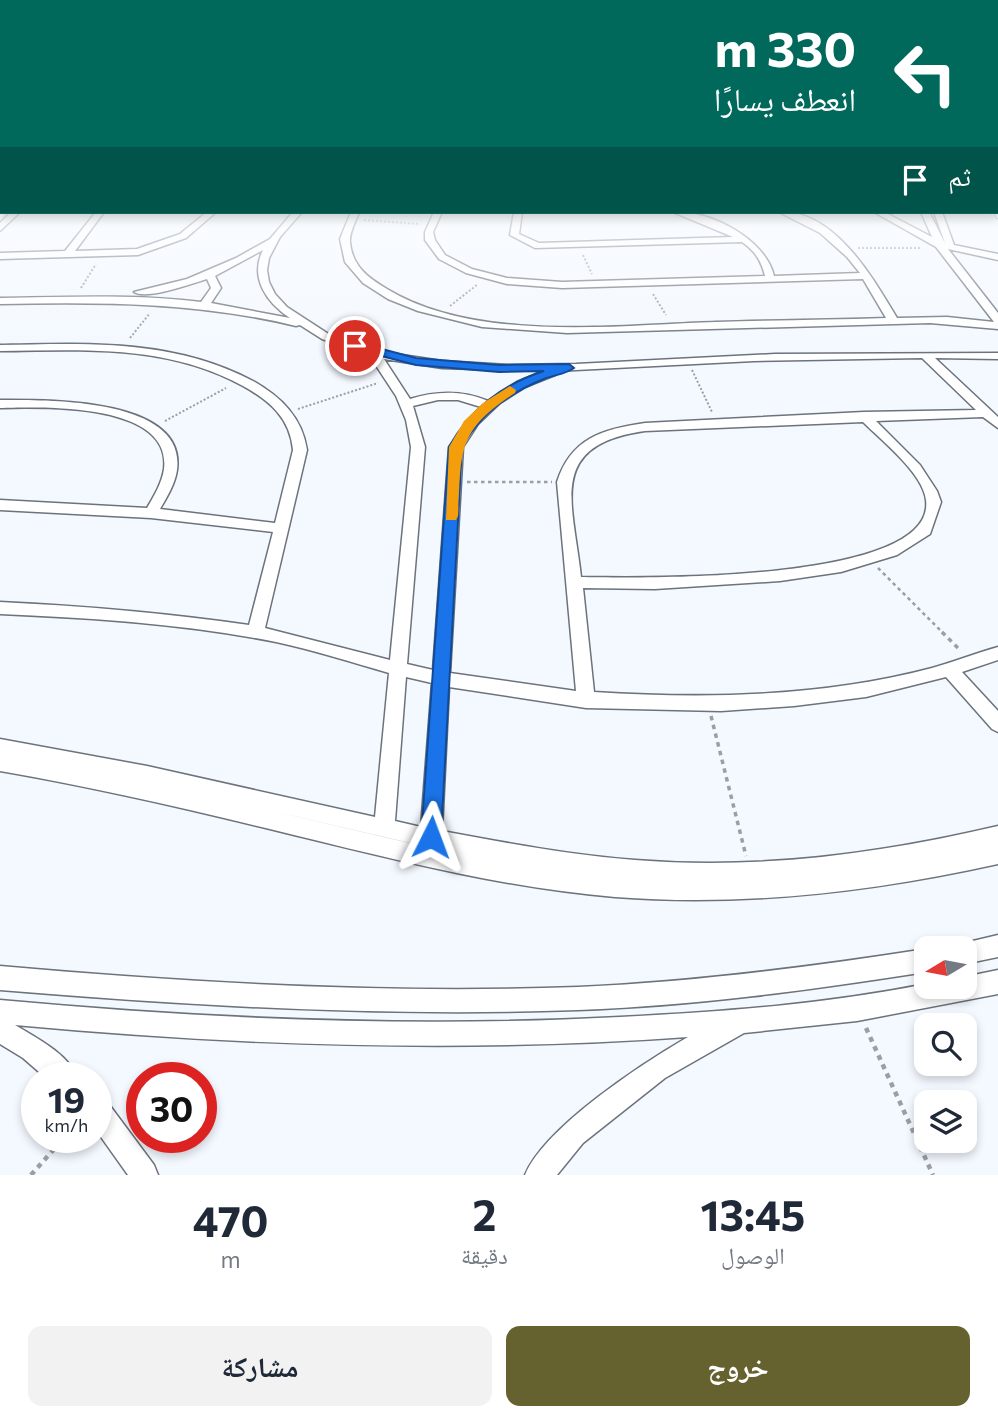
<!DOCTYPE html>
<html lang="ar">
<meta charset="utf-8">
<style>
:root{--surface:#fff;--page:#f2f2f3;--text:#1f2937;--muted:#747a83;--accent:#66622f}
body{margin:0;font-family:Commissioner,"Noto Naskh Arabic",sans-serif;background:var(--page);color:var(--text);direction:rtl;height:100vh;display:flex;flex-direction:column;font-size:26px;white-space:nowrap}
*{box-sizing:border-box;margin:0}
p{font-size:23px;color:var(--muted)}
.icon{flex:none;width:38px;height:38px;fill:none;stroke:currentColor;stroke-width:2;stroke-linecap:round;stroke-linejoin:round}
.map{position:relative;height:1175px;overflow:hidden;direction:ltr}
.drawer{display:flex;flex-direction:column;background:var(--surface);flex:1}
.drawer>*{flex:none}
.top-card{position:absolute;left:0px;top:0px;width:999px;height:214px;box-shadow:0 4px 10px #0003;direction:rtl;background:#00695c;color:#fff;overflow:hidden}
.needle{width:46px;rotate:260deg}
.fabs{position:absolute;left:914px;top:936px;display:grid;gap:14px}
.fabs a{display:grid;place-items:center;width:63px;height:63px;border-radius:14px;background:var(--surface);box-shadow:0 4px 10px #0003;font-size:35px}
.speed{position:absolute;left:21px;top:1062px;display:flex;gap:14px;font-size:35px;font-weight:700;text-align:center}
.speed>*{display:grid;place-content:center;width:91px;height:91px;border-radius:50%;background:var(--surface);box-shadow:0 4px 10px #0003;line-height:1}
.speed small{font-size:18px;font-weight:400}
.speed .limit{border:10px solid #d22;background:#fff;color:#111}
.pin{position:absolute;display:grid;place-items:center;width:60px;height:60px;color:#fff;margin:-30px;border:4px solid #fff;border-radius:50%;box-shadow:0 2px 7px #0007}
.me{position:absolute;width:77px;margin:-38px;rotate:3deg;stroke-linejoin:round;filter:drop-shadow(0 0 5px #0008)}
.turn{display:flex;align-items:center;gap:24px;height:147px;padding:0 28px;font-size:32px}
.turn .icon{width:91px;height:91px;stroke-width:2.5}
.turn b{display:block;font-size:49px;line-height:60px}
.then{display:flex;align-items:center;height:66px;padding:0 28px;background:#0003;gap:14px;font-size:26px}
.eta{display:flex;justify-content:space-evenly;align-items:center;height:119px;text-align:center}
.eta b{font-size:42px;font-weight:700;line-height:49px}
.action{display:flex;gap:14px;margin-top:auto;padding:14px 28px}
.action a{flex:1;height:80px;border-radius:14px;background:var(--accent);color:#fff;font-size:28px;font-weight:700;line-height:80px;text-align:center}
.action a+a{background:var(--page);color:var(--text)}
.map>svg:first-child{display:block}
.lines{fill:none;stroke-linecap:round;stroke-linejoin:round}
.service-casing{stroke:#6c737c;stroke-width:6}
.minor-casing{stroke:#6c737c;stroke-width:3}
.path-far3{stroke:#9b9fa4;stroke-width:2;stroke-dasharray:2 2;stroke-linecap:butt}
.path-far2{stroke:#9b9fa4;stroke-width:2.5;stroke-dasharray:3.5 3.5;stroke-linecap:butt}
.path-far1{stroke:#9b9fa4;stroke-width:3.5;stroke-dasharray:4.5 4.5;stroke-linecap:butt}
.path{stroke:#9b9fa4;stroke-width:4.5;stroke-dasharray:5 5;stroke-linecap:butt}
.service{stroke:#fff;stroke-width:4.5}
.minor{fill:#fff;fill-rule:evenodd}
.route{fill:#1a73e8;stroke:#114b97;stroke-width:2}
.slow{fill:#f59e0b}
</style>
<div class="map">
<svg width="998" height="1175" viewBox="0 0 998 1175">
<rect width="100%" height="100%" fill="#f4f9ff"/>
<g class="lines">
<g class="service-casing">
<path id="service" d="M 997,212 L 998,216"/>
</g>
<g class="minor-casing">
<path id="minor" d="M 11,212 L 20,212 L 0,231 L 0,223 Z
M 96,212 L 104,212 L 75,251 L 137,249 L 180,234 L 207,212 L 216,212 L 186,238 L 138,255 L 0,259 L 0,253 L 65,251 Z
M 293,212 L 302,212 L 280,237 L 269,258 L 267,270 L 269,282 L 275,294 L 287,307 L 330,335 L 382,352 L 442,361 L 508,365 L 576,364 L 775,354 L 998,353 L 998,359 L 935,358 L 998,417 L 998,428 L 983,417 L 876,421 L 920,465 L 937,491 L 941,502 L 930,534 L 897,555 L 841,572 L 780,581 L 655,589 L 583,588 L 594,692 C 707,699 822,697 932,668 C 954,662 976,653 998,647 L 998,660 L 962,672 L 998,711 L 998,732 L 992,729 L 946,677 L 866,697 L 794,706 L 721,711 L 586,708 L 449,687 L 442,831 C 506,843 570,855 635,860 C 758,870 879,854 998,826 L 998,864 C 872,892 745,907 615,897 C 507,888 400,861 294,835 C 196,811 99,788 0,771 L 0,739 L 147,766 L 375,817 L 389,673 C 351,662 314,650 276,642 C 186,624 92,618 0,614 L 0,602 C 83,606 166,613 249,625 L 273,532 L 151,518 L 0,510 L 0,500 L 147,508 C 154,496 162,483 164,469 C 172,402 41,407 0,408 L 0,400 C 45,400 187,397 177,470 C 175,484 167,497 160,509 L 275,523 L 293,450 C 290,418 270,401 243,386 C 167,344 83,350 0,351 L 0,345 C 87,343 174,339 253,381 C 281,397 302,417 307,450 L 265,628 L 390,660 L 411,447 L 406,420 L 396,396 L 369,355 L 322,339 L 300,325 L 296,326 C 198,302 100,302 0,304 L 0,298 C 67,297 135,294 201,302 L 211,288 L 207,279 C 191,284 147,300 134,292 L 187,279 L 236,258 L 270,239 ZM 263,250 C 249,278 267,303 290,318 L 211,303 L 221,288 L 215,276 ZM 922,358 L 976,410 L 864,412 L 645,423 C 603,429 571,438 557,482 L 576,691 L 450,673 L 463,447 L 478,424 L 500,403 L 525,387 L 555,375 L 556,371 L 754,361 ZM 384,359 L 442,368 L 544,371 L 517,382 L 488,401 C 462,390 436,391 410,399 ZM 438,400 L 458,400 L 481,407 L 469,419 L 449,447 L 433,670 L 407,664 L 425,447 L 413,406 ZM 863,422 C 881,440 923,473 926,500 C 937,584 635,578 581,577 C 573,502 546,445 645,431 ZM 406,677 L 432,683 L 421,827 L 395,821 ZM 216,798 L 423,846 L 418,845 Z
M 351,212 L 359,212 C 356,221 349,233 350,242 C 352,266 368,278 387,289 C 476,343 617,325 716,322 C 773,320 830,320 886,318 L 863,279 L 562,288 L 507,284 L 466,273 L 439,259 L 425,240 L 425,232 L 434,212 L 442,212 L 433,232 L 435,240 L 445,255 L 472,269 L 507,278 L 562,282 L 765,276 C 761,260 755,251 742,242 L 535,248 L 510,235 L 514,212 L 522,212 L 519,234 L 539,243 L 733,237 L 673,212 C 709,210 765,238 774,276 L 860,273 L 847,257 L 820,233 L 779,212 C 834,209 873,278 897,318 L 947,317 L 994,322 L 936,247 L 874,212 L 884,212 L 932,237 L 921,212 L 929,212 L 945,243 L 934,212 L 942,212 L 954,245 L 998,254 L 998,260 L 948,249 L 998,313 L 998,329 L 930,323 L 567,333 L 482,327 L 418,311 L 388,299 L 363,283 L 345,262 L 340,239 Z
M 998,935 L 998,957 L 964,964 L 964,948 L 954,948 L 956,945 Z
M 926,949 L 926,972 C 810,990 695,1006 578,1010 C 385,1017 192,1006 0,990 L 0,966 C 192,983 385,994 578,987 C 695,982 810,967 926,949 Z
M 998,970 L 998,994 L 857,1021 L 744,1033 L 665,1078 L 583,1143 L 557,1175 L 525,1175 C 545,1127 643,1063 688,1037 C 464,1053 240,1046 15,1025 C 37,1038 68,1054 78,1078 L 46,1078 L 23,1058 L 0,1044 L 0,1000 C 206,1019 413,1028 620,1017 C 723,1012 825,1004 926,984 L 926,987 L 964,987 L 964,977 Z
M 96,1095 L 105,1099 L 154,1165 L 158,1175 L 128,1175 L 96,1130 Z"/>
</g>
<path class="path-far3" d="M 271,212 L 282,213
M 364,220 L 420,224
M 858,248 L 921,248
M 583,255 L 592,274
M 81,288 L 96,264
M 653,294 L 666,315
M 450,306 L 478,284
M 130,338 L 150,313
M 692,370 L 712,412
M 298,409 L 378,383
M 165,421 L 226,388"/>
<path class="path-far2" d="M 467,482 L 552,482
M 878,568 L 944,634"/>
<path class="path-far1" d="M 942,632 L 960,650
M 711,716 L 746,856"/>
<path class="path" d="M 866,1028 L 933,1175
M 31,1175 L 64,1138"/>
<use href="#service" class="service"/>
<use href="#minor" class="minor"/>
</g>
<linearGradient id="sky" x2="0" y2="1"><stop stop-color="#7aade4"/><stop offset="0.53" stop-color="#fafcff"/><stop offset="1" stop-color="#fafcff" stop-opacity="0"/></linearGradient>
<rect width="998" height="350" fill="url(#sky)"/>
<path class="route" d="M 355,342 L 416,358 L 499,365 L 569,364 L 574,368 C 566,374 554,375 544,379 C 509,393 480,414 462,447 L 441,837 L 438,844 L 431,847 L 424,844 L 421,837 L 449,447 C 469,410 503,384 544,371 L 499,372 L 416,365 L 351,348 L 349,346 Z"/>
<path class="slow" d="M 510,386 L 516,390 L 515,393 C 455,432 462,451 458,516 L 456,520 L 446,520 L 449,447 L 464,421 L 483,403 Z"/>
</svg>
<div class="fabs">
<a><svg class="needle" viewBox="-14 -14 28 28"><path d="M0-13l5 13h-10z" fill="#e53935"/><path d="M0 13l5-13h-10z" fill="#747a83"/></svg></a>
<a><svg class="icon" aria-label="search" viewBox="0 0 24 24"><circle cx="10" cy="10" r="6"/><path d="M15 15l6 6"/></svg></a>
<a><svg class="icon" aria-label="layers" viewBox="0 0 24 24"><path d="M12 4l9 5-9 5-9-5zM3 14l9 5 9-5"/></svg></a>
</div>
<div class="speed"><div>19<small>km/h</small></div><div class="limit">30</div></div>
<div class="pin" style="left:355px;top:346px;background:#d93025"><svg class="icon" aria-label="arrive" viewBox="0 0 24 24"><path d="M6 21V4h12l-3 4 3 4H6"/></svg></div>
<svg class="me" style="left:431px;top:837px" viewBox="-20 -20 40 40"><path d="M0-17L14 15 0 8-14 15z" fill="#1a73e8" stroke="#fff" stroke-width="4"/></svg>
<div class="top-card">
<div class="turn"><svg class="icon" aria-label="left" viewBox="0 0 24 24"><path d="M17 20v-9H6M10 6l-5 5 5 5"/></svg><div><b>330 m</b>انعطف يسارًا</div></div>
<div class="then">ثم<svg class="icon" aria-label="arrive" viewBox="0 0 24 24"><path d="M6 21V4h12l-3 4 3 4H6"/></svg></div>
</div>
</div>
<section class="drawer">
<div class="eta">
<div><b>13:45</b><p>الوصول</p></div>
<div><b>2</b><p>دقيقة</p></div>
<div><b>470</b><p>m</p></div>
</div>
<div class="action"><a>خروج</a><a>مشاركة</a></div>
</section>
